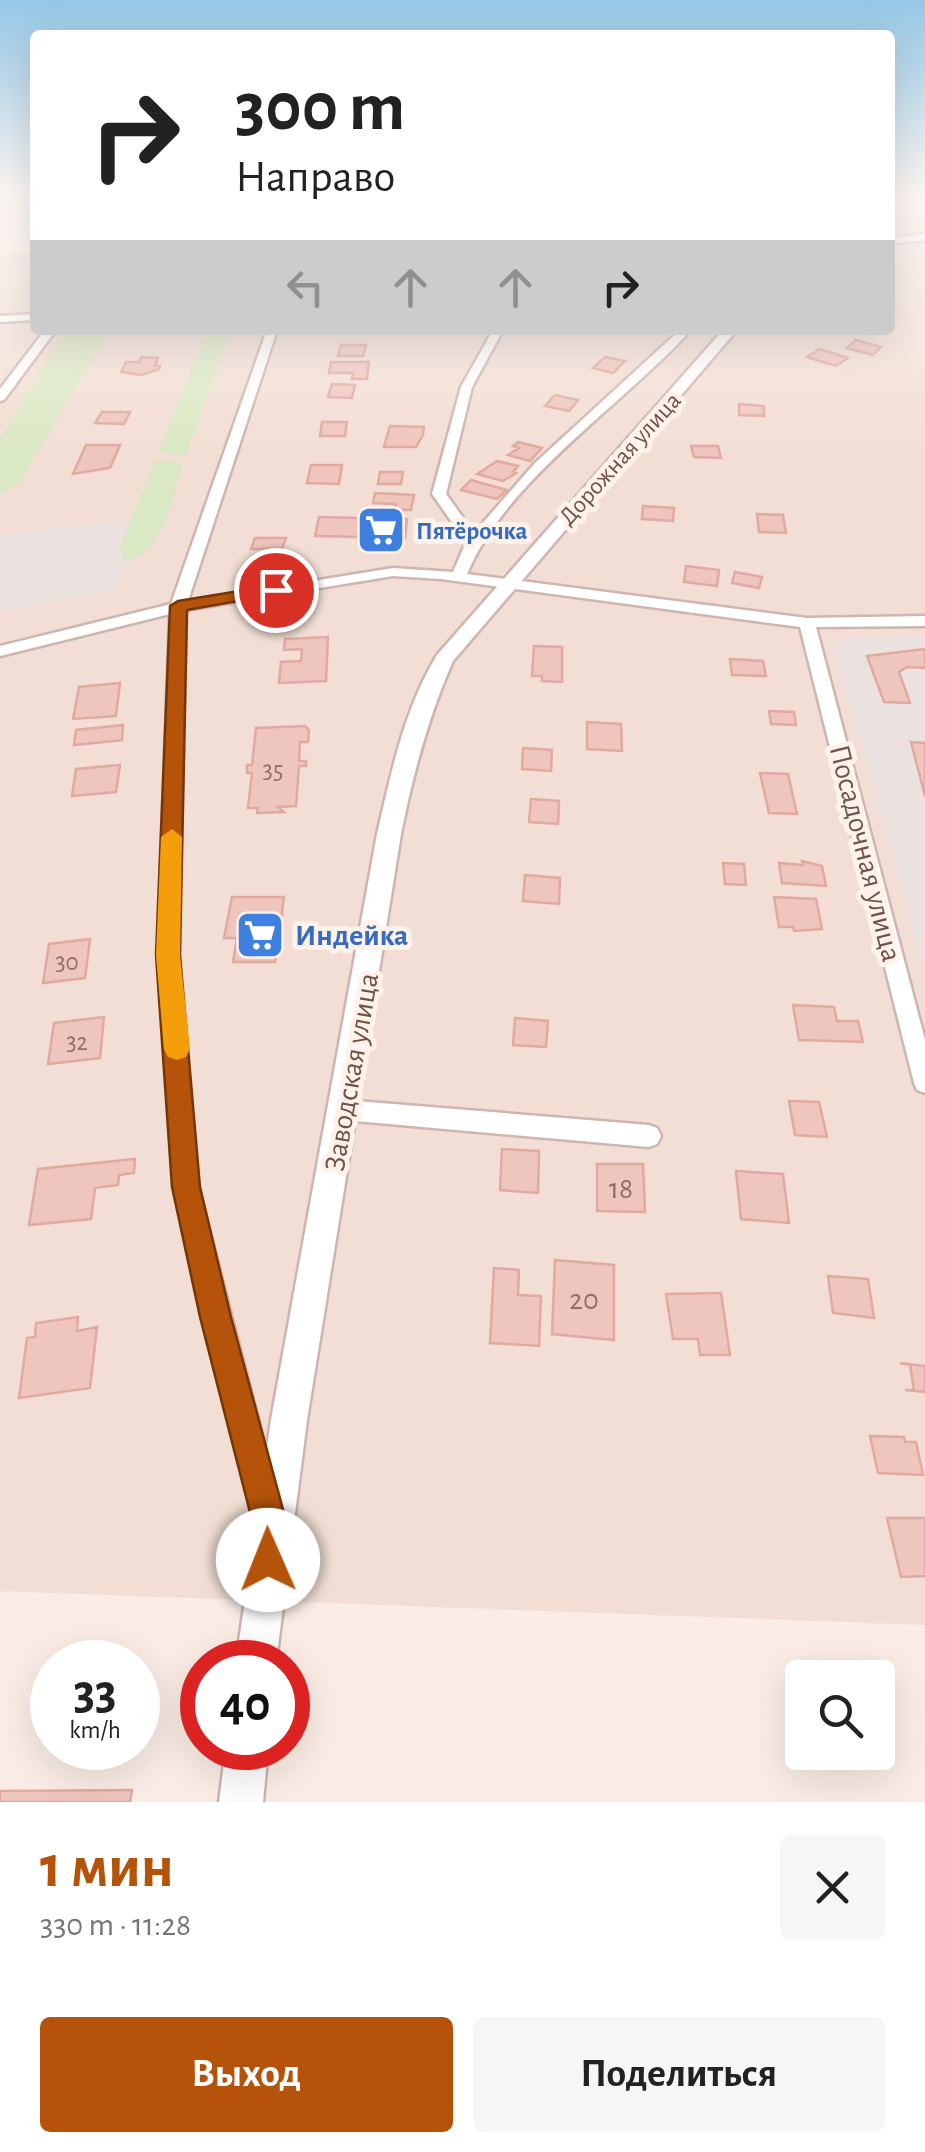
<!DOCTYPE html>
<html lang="ru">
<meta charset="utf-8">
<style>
:root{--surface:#fff;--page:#f6f6f6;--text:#222;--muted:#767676;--accent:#b45309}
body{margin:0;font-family:"Alegreya Sans",sans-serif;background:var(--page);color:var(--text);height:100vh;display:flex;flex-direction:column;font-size:38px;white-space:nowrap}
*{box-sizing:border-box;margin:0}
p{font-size:32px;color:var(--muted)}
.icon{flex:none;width:55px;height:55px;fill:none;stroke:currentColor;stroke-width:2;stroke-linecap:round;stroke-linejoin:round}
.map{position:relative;height:1802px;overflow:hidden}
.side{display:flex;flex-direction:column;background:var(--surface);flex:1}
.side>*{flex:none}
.banner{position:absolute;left:30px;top:30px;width:865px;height:305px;border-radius:10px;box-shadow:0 10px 40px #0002;background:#fff;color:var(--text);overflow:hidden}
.buttons{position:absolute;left:785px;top:1660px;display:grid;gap:20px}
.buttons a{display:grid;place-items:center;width:110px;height:110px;border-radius:10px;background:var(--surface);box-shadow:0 10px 40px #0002;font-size:50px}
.speed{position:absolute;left:30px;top:1640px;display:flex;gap:20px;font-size:50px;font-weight:700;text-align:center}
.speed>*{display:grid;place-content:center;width:130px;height:130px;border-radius:50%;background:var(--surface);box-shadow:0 10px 40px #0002;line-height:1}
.speed small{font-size:25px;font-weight:400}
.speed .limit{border:15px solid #d22;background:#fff;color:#111}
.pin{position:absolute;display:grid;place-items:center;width:85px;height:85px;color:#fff;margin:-42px;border:5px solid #fff;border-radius:50%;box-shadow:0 2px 10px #0007}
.me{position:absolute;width:110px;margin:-55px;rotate:359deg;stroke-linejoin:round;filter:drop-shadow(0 0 8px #0008)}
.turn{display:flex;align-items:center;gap:35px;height:210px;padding:0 40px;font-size:45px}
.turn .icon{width:130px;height:130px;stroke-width:2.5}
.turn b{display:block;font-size:70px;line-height:85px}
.lanes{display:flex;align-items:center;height:95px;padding:0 40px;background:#0003;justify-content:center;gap:50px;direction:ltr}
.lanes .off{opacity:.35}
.round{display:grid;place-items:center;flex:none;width:105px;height:105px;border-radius:10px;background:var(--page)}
.summary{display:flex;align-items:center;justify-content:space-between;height:170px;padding:0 40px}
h1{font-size:60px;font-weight:600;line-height:75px;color:var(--accent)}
.cta{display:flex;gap:20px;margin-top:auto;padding:20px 40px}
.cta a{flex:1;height:115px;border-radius:10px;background:var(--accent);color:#fff;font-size:40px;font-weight:600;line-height:115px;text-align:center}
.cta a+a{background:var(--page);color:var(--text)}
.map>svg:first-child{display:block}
.residential{fill:#f2ded4}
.industrial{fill:#ebe2df}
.green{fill:#dbe8c4}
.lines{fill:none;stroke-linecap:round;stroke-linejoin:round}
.river{fill:#bae3e0;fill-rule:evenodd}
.building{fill:#efc6be;stroke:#e1a99f;stroke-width:2.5}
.minor-casing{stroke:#ceb5af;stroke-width:5}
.tertiary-casing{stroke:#ceb5af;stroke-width:5}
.minor{fill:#fff;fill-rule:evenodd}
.tertiary{fill:#fff;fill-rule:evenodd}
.route{fill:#b45309;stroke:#753606;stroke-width:2.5}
.slow{fill:#f59e0b}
.labels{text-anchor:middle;stroke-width:10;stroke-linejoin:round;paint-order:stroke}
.far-street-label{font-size:25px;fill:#72514b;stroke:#fef2eb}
.far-shop-label{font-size:25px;font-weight:bold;fill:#366cbe;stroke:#fef2eb;text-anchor:start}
.number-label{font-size:25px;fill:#916e68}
.street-label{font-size:30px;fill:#72514b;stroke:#fef2eb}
.shop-label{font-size:30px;font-weight:bold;fill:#366cbe;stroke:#fef2eb;text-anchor:start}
.near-number-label{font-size:30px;fill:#916e68}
</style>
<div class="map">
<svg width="925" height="1802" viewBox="0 0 925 1802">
<rect width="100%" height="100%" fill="#fbede5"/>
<path class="residential" d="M 890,196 L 925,196 L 925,1625 L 0,1591 L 0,256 L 35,251 L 35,330 L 890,330 Z"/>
<path class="industrial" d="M 150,517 L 116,590 L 0,611 L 0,535 Z
M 925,635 L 925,973 L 831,639 Z"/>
<path class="green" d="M 65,330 L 111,330 L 18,484 L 0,495 L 0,438 Z
M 207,330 L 231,330 L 186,455 L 158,453 Z
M 155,460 L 183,463 C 172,495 164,555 125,560 L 119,549 Z"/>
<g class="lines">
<path class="river" d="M 35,196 L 35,206 L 0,210 L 0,198 Z"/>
</g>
<path class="building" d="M 856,340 L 881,347 L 873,355 L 847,348 Z
M 341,345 L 366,345 L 363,356 L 338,356 Z
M 819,349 L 848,358 L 836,366 L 807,357 Z
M 141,357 L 158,358 L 155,366 L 160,366 L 159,369 L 142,375 L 121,372 L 126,362 L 139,362 Z
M 605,357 L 625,361 L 613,373 L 593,368 Z
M 331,362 L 369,362 L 367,379 L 352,379 L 353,373 L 329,373 Z
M 332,384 L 355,385 L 352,398 L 328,397 Z
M 555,395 L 578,400 L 569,411 L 545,406 Z
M 739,404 L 764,406 L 764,416 L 739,415 Z
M 102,412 L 130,412 L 124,424 L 95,423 Z
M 322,422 L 347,422 L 345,436 L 320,436 Z
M 390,426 L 424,427 L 423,435 L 416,447 L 384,447 Z
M 518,442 L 542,448 L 530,461 L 508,455 L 519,448 L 513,446 Z
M 86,445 L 120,445 L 110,468 L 73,474 Z
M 691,446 L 718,446 L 721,458 L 694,457 Z
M 497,461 L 518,466 L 513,472 L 516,473 L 503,481 L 477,474 Z
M 311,465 L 342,465 L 339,484 L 307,483 Z
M 380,472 L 403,472 L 401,484 L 378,484 Z
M 471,480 L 507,490 L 497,499 L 461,490 Z
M 375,493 L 414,495 L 411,510 L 395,510 L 396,504 L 373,503 Z
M 643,506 L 674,508 L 673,521 L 642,519 Z
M 757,514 L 783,515 L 786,533 L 759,532 Z
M 319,517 L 407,519 L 405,538 L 315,536 Z
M 255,538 L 286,538 L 282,549 L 251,549 Z
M 686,566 L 719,570 L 717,586 L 684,582 Z
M 735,572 L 762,577 L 759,588 L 732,583 Z
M 328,637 L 326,681 L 279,683 L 281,662 L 301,661 L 302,649 L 284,650 L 285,639 Z
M 534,646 L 562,647 L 562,682 L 542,681 L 542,676 L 532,676 Z
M 925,649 L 925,668 L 907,667 L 899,672 L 910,703 L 884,702 L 867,656 Z
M 730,659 L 763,661 L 766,676 L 732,675 Z
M 120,683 L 116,716 L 73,719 L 79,687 Z
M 769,711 L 794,712 L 796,725 L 771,724 Z
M 587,722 L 621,724 L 622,751 L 587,749 Z
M 123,725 L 122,740 L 74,745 L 76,730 Z
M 305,726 L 309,730 L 308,742 L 300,742 L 299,761 L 306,761 L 306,766 L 299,766 L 296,806 L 278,807 L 284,812 L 257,813 L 258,808 L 248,808 L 252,773 L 247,773 L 247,765 L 252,765 L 256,728 Z
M 911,742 L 925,743 L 925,796 Z
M 523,748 L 552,750 L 551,771 L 522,769 Z
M 120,765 L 116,792 L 72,796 L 76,769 Z
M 760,773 L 788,774 L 797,814 L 769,813 Z
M 531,799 L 559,801 L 558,824 L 529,822 Z
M 802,861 L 822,866 L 826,886 L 782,883 L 779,863 L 803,865 Z
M 723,863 L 744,864 L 746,885 L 725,884 Z
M 525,875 L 560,878 L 559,904 L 523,901 Z
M 232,897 L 284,897 L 275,962 L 233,962 L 237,938 L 224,938 Z
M 774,897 L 816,899 L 822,929 L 794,931 L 793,927 L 779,927 Z
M 90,939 L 85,978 L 43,983 L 49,944 Z
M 793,1005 L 834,1007 L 837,1021 L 858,1021 L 863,1042 L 799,1040 Z
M 104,1017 L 100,1058 L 48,1064 L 54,1023 Z
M 515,1018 L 548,1021 L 546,1047 L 513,1045 Z
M 789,1101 L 819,1102 L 827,1137 L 795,1135 Z
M 502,1149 L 539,1151 L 538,1193 L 500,1190 Z
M 135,1159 L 134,1173 L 119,1175 L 118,1185 L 95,1188 L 91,1219 L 29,1225 L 38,1169 Z
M 597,1164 L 643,1164 L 645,1212 L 597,1211 Z
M 736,1171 L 783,1174 L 789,1223 L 741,1219 Z
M 555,1260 L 614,1265 L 614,1340 L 552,1334 Z
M 494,1268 L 519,1270 L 518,1295 L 541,1296 L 539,1346 L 490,1343 Z
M 828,1276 L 868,1279 L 874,1318 L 833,1313 Z
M 721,1293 L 730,1355 L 700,1355 L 698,1339 L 673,1339 L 666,1294 Z
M 78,1317 L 77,1331 L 97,1327 L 90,1388 L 19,1398 L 27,1338 L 35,1337 L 36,1323 Z
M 900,1363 L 925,1366 L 925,1392 L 905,1390 L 914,1390 L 910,1365 Z
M 870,1436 L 904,1437 L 905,1442 L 916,1442 L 923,1475 L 878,1473 Z
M 887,1518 L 925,1518 L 925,1576 L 901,1577 Z
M 132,1790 L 130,1802 L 0,1802 L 0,1791 Z"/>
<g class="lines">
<g class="minor-casing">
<path id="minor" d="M 35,314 L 35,320 L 0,322 L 0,316 Z
M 45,330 L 56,330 L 4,400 L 0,401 L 0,389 Z
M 267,330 L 277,330 L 188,601 L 393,568 L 453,572 L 466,542 L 432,494 L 461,387 L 493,330 L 503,330 L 472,387 L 446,494 L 474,533 L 535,463 L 680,330 L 691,330 C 623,405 506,480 467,574 L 807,618 L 925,616 L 925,626 L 816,627 L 925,1040 L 925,1093 L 917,1090 L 914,1083 L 800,627 L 441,579 L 393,576 L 186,610 L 178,955 L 198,1187 L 283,1516 L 279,1527 L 268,1531 L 257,1527 L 253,1516 L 174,1187 L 158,955 L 170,614 L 0,656 L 0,646 L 171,604 Z
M 344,1100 L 649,1125 L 657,1128 L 661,1136 L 657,1144 L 649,1147 L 344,1120 L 336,1117 L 332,1110 L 336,1103 Z"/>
</g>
<g class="tertiary-casing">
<path id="tertiary" d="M 925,234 L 925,240 L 890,244 L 890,238 Z
M 723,330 L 737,330 L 453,661 C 428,717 413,774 401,834 L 307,1420 L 276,1662 L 236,1662 L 271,1420 L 377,834 C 391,774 404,709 437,655 Z
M 226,1748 L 268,1748 L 263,1802 L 219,1802 Z"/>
</g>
<use href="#minor" class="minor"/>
<use href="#tertiary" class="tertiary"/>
</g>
<linearGradient id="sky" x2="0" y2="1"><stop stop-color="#95c7e5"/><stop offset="0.44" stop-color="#fdf7f3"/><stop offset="1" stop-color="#fdf7f3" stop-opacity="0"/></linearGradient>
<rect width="925" height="449" fill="url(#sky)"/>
<path class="route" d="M 276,585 L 285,590 L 282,593 L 187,610 L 180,955 L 200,1187 L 231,1317 L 288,1528 L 280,1572 L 268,1577 L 255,1572 L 250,1560 L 254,1528 L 200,1317 L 172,1187 L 156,955 L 170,606 L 178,601 Z"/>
<path class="slow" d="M 172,829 L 182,837 L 180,955 L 190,1049 L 186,1057 L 177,1060 L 168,1057 L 164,1049 L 156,955 L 161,837 Z"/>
<defs>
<g id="supermarket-square" transform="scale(2.5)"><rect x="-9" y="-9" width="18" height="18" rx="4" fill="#3f7fe0" stroke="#fef2eb"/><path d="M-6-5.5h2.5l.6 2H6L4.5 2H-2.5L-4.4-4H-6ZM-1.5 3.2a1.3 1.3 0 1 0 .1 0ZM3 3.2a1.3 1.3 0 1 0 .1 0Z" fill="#fff"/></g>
</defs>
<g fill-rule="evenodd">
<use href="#supermarket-square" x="381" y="530"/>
<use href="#supermarket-square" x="260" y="935"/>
</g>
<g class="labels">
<g class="far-street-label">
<text transform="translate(619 458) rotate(-48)" y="9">Дорожная улица</text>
</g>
<g class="far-shop-label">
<text x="416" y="539">Пятёрочка</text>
</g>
<g class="number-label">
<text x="273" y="778">35</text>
<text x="67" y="970">30</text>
<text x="77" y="1050">32</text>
</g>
<g class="street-label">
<text transform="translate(866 853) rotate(76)" y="10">Посадочная улица</text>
<text transform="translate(351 1072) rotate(-80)" y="10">Заводская улица</text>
</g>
<g class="shop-label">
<text x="295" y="945">Индейка</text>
</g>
<g class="near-number-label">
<text x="621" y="1198">18</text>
<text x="584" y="1309">20</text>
</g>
</g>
</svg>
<div class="buttons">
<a><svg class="icon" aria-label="search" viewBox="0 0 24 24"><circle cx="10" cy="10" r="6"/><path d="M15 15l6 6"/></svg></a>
</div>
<div class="speed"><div>33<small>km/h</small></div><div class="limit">40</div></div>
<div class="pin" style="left:276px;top:590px;background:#d93025"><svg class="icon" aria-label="arrive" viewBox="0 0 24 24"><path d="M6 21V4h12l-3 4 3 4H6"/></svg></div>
<svg class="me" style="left:268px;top:1560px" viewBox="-20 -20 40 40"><circle r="19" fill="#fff"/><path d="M0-13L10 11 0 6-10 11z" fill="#b45309"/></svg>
<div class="banner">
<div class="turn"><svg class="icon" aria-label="right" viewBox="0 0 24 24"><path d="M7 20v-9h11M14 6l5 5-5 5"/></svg><div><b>300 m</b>Направо</div></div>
<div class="lanes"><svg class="icon off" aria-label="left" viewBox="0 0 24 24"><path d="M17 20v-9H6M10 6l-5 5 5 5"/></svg><svg class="icon off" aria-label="ahead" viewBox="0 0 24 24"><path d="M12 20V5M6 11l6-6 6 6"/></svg><svg class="icon off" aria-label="ahead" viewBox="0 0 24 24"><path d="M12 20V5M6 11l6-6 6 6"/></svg><svg class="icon" aria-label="right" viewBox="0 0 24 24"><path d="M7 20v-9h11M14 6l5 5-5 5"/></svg></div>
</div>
</div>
<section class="side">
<div class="summary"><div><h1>1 мин</h1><p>330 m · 11:28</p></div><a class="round"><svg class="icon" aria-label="close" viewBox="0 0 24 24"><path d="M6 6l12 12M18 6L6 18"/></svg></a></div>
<div class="cta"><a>Выход</a><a>Поделиться</a></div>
</section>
